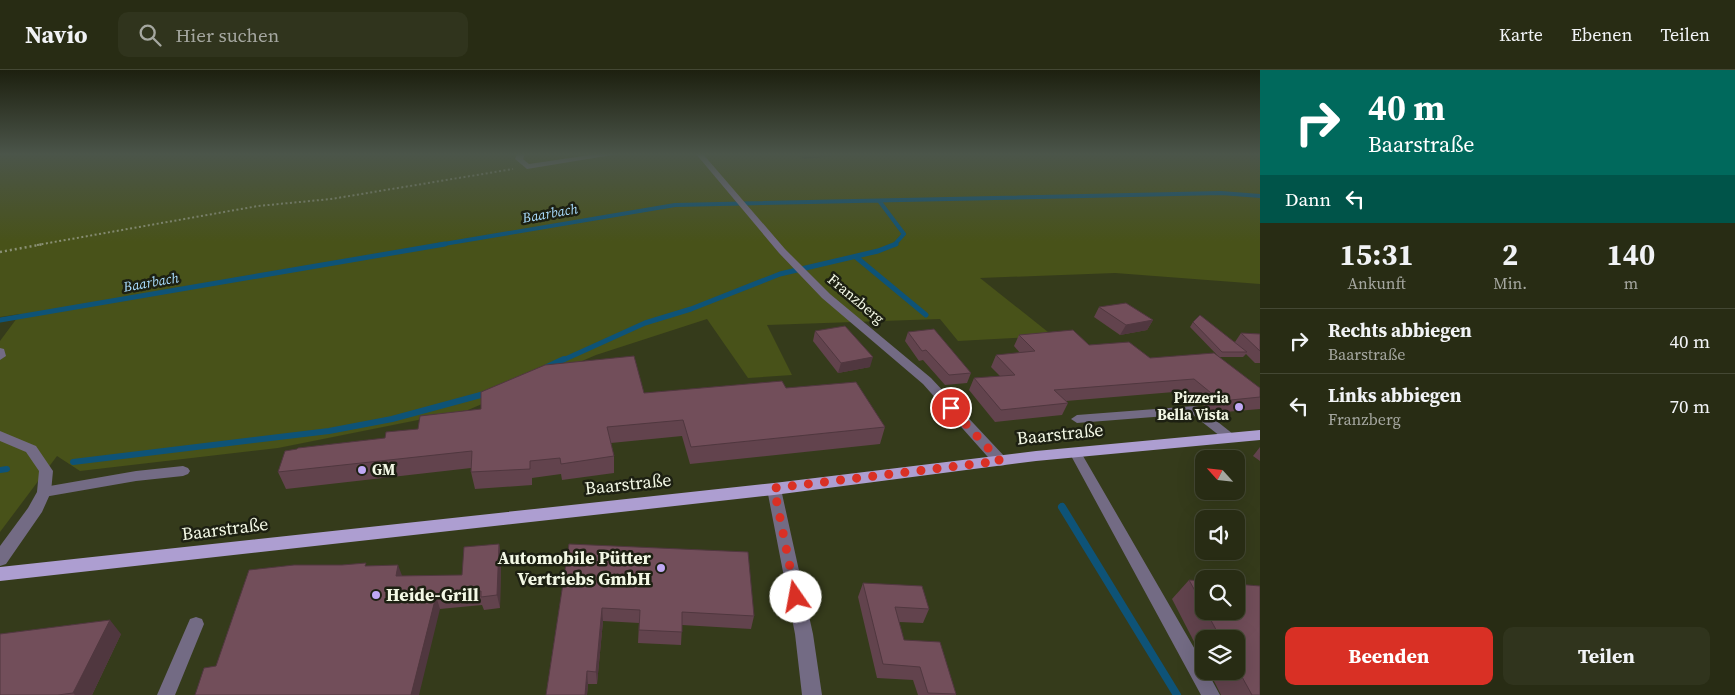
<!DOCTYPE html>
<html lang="de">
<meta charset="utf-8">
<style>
:root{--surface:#282c14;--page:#30341d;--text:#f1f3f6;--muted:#a5a7a0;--line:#444834;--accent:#d93025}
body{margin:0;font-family:"Source Serif 4",serif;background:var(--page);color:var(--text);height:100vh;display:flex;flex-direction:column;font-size:19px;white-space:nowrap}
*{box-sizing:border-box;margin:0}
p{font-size:16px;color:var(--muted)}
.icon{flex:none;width:28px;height:28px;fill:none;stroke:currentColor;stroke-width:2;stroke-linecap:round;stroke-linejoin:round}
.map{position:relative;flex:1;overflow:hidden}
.drawer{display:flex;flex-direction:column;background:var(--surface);width:475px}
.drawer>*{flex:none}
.top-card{background:#00695c;color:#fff;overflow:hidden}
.needle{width:32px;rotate:297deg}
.controls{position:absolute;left:1195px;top:380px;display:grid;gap:10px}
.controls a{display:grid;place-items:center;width:50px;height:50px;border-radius:10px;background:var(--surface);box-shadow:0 5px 20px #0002,0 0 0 1px var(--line);font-size:25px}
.pin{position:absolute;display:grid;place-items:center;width:42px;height:42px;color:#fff;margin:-21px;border:2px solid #fff;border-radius:50%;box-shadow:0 1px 5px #0007}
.me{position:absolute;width:55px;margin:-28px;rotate:348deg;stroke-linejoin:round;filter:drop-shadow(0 0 4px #0008)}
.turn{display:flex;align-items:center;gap:18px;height:105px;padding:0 25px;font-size:22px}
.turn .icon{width:65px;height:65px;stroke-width:2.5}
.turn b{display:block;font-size:35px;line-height:42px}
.then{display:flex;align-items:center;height:48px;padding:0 25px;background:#0003;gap:10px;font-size:19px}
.eta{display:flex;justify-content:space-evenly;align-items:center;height:85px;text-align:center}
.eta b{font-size:30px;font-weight:700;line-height:35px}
.action{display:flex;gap:10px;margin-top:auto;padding:10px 25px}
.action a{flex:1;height:58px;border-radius:10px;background:var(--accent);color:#fff;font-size:20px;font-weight:700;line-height:58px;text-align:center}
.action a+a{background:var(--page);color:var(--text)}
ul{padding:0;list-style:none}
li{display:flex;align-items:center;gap:15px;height:65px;padding:0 25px;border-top:1px solid var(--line)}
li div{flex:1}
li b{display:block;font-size:19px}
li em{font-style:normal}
header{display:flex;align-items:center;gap:30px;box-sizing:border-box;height:70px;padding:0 25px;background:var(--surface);border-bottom:1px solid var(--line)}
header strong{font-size:24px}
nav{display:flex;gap:28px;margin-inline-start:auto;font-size:18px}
.search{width:350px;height:45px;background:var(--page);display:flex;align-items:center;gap:12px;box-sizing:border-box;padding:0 18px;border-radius:10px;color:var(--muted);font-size:19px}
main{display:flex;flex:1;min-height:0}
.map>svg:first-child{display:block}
.green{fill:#485219}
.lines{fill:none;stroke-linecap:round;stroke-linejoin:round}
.stream-far3{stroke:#0e5377;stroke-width:4}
.stream-far2{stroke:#0e5377;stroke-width:5}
.stream-far1{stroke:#0e5377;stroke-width:6}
.stream{stroke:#0e5377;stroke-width:8}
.path-far1{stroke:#8a9075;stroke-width:2;stroke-dasharray:2 2.5;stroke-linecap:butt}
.path{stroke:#8a9075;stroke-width:2.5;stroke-dasharray:2 3;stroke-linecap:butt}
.service{fill:#736b84;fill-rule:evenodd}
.minor{fill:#736b84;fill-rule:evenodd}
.primary{fill:#ad9ed1;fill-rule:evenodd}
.wall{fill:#62434d}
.shaded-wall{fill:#50373f}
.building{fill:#724e5a;stroke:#50373f}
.route{stroke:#d93025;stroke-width:9;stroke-dasharray:0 16.2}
.poi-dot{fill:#c0a8f4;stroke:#1d2012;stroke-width:2}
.labels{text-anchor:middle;stroke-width:5;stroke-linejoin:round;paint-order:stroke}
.far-water-label{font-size:14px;font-style:italic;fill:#adf;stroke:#1d2012}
.street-label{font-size:15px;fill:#f3f8e5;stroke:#1d2012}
.poi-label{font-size:15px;font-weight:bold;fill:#f3f8e5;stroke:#1d2012;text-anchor:end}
.near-street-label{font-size:18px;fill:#f3f8e5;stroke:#1d2012}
.near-poi-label{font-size:18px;font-weight:bold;fill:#f3f8e5;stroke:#1d2012;text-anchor:end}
</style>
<header>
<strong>Navio</strong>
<div class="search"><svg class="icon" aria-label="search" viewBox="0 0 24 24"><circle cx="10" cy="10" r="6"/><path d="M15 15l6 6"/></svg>Hier suchen</div>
<nav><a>Karte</a><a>Ebenen</a><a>Teilen</a></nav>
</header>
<main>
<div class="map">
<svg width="1260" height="625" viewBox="0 0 1260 625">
<rect width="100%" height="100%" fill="#353b1b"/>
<path class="green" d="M 0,84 L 797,84 L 804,89 L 852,84 L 1260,84 L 1260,214 L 1115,203 L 980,208 L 1053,266 L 958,271 L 940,249 L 767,255 L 792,305 L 748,308 L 707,249 L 596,285 L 468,340 L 278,378 L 80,401 L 57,386 L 0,462 L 0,271 L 20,244 L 0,247 Z"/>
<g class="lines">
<path class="stream-far3" d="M 880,132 L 904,164 L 894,175
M 438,175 L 675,135 L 1221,123 L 1260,126"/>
<path class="stream-far2" d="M 856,187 L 926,245
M 0,250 L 445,174
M 561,291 L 645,253 L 691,239 L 780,204 L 878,181 L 896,174"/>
<path class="stream-far1" d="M 547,297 L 564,289
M 73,392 L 329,361 L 392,349 L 488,323
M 0,400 L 7,399
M 1062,436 L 1063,438"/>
<path class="stream" d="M 1062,437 L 1177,625"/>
<path class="path-far1" d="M 37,175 L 258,136 L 331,129 L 513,99"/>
<path class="path" d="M 0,182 L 44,174"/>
<path class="service" d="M 1195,336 L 1199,337 L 1233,364 L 1235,367 L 1233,370 L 1225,370 L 1192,344 L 1077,353 L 1071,349 L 1077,345 Z
M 1075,378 L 1079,379 L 1204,595 L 1204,601 L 1207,601 L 1220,625 L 1201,625 L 1069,382 L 1071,379 Z
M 183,396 L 188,398 L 190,401 L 188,404 L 183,406 L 136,411 L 44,427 L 39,426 L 37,422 L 39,418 L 44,417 L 136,401 Z
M 196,547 L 202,549 L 204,554 L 175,625 L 157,625 L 190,549 Z"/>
<path class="minor" d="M 517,84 L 525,84 L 523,89 L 529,94 L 597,84 L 618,84 L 527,99 L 515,89 Z
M 696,84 L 703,84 L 785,179 L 830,224 L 931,308 L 1005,387 L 1007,391 L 1005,395 L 1000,396 L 995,395 L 923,314 L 822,228 L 779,183 Z
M 0,278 L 4,279 L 6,286 L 0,290 Z
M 0,361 L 36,376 L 53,401 L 51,422 L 42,442 L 6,494 L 0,496 L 0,476 L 28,438 L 37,422 L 39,401 L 26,382 L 0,371 Z
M 774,413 L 779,415 L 781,419 L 813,564 L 822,625 L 802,625 L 795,564 L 767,419 L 769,415 Z"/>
<path class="primary" d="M 1260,360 L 1260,370 L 1036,391 L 774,425 L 0,511 L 0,497 L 774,413 L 1036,381 Z"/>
</g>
<path class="wall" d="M 1099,237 L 1153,250 L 1147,260 L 1120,265 L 1094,247 Z
M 1193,252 L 1235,272 L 1241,263 L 1260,264 L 1260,293 L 1255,293 L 1246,284 L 1243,287 L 1219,287 L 1190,257 Z
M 815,261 L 870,297 L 838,303 L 813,271 Z
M 908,262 L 971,303 L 967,313 L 945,315 L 923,290 L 919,291 L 905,271 Z
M 1019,265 L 1089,275 L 1150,288 L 1260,318 L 1260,339 L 1213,343 L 1186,321 L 1066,331 L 1068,333 L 1062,345 L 995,352 L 969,320 L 974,308 L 1000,306 L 991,297 L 996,285 L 1020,283 L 1014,276 Z
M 786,318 L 885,357 L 880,374 L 690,394 L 682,366 L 611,373 L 614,386 L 614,403 L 562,410 L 561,404 L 532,408 L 532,415 L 475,419 L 471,402 L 471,398 L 286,419 L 278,402 L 385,368 L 418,359 L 644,323 Z
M 1260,377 L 1260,391 L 1253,386 Z
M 499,474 L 501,487 L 500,538 L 484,540 L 482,535 L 440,539 L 367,496 L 402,506 L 462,505 Z
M 569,474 L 754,546 L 751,559 L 682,555 L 681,575 L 638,573 L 639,553 L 603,551 L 597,614 L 588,614 L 587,625 L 546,625 Z
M 1189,510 L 1204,511 L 1204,541 L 1236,541 L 1260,625 L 1221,625 L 1209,601 L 1236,601 L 1236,569 L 1204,569 L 1204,591 L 1172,529 Z
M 863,513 L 929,539 L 923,553 L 899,552 L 904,570 L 956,624 L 956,625 L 918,625 L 913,610 L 877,608 L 858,527 Z
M 121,564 L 92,625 L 0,625 Z"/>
<path class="shaded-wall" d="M 1153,250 L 1147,260 L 1120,265 L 1126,255 Z
M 873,287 L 870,297 L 838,303 L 841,293 Z
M 499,474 L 501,487 L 500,538 L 497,525 Z
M 398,495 L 403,508 L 396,506 Z
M 436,526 L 440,539 L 419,625 L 411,625 Z
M 602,538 L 603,551 L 597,614 L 596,602 Z
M 110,550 L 121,564 L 92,625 L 75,625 L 73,623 Z
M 587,601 L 588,614 L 587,625 L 585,625 Z"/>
<path class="building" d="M 1126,233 L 1153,250 L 1126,255 L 1099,237 Z
M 1200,245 L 1247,282 L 1222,282 L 1193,252 Z
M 845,256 L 873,287 L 841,293 L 815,261 Z
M 934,259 L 971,303 L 949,305 L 926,280 L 922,281 L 908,262 Z
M 1073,260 L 1089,275 L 1129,272 L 1150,288 L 1214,283 L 1260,318 L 1260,327 L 1221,331 L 1194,309 L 1054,320 L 1068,333 L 1001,340 L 974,308 L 1015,305 L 996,285 L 1035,281 L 1019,265 Z
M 1241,263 L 1260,264 L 1260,281 Z
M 634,286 L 644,323 L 782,311 L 786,318 L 856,312 L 885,357 L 691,377 L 683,350 L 607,357 L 614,386 L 561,394 L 560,388 L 530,391 L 530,399 L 471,402 L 472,381 L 278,402 L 285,381 L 297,379 L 298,378 L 385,368 L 386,362 L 418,359 L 420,346 L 481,339 L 481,322 L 545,295 Z
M 499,474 L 497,525 L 481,527 L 481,521 L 436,526 L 411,625 L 195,625 L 204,598 L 216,596 L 249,500 L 294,495 L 342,495 L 366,493 L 365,496 L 398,495 L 396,506 L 462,505 L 464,477 Z
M 569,474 L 748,482 L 754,546 L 682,542 L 682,562 L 639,560 L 640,540 L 602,538 L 596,602 L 587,601 L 585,625 L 546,625 Z
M 1189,510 L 1204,511 L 1204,537 Z
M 863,513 L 922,516 L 929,539 L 895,537 L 904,570 L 940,572 L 956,624 L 928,623 L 920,597 L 883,594 Z
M 1236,514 L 1260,516 L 1260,625 L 1252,625 L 1236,596 L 1236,569 L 1221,569 L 1206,541 L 1236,541 Z
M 110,550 L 73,623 L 58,625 L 0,625 L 0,564 Z"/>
<linearGradient id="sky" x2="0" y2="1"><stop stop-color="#1d200f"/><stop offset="0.49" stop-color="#4b554a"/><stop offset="1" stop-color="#4b554a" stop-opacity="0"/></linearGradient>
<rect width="1260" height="172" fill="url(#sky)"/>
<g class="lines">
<path class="route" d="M 796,527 L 774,418 L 1000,391 L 951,338"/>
</g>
<g class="poi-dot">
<circle cx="1239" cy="337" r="5"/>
<circle cx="362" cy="400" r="5"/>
<circle cx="661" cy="498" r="5"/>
<circle cx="376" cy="525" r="5"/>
</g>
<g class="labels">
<g class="far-water-label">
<text transform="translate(550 143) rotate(-10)" y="5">Baarbach</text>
<text transform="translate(151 212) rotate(-10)" y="5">Baarbach</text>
</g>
<g class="street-label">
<text transform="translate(856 229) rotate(40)" y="5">Franzberg</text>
</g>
<g class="poi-label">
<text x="1229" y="333">Pizzeria<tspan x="1229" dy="17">Bella Vista</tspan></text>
<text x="372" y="405" text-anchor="start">GM</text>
</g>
<g class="near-street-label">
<text transform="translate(1060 364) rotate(-6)" y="6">Baarstraße</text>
<text transform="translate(628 414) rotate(-6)" y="6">Baarstraße</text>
<text transform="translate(225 459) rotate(-7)" y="6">Baarstraße</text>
</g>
<g class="near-poi-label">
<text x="651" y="494">Automobile Pütter<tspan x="651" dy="21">Vertriebs GmbH</tspan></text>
<text x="386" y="531" text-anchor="start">Heide-Grill</text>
</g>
</g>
</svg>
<div class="controls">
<a><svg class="needle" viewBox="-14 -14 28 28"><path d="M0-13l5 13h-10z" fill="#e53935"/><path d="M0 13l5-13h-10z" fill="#a5a7a0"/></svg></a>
<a><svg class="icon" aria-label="sound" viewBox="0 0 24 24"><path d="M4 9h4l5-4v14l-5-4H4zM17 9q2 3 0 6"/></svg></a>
<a><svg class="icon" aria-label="search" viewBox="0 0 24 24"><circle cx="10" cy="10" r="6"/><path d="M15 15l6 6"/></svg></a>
<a><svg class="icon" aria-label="layers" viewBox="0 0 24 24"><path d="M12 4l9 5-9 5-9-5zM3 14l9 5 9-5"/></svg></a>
</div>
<div class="pin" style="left:951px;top:338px;background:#d93025"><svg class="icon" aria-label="arrive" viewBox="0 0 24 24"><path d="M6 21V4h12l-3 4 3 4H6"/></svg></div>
<svg class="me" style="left:796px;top:527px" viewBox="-20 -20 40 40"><circle r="19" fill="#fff"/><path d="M0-13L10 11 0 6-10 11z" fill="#d93025"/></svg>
</div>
<section class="drawer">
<div class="top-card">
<div class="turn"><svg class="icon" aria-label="right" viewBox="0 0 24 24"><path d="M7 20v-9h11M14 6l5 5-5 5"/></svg><div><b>40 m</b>Baarstraße</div></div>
<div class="then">Dann<svg class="icon" aria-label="left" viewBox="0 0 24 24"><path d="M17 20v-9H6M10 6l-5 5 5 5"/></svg></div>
</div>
<div class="eta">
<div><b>15:31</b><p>Ankunft</p></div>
<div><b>2</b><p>Min.</p></div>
<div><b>140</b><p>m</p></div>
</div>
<ul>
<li><svg class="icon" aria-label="right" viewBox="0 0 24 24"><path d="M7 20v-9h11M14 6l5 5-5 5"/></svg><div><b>Rechts abbiegen</b><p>Baarstraße</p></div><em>40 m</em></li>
<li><svg class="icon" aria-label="left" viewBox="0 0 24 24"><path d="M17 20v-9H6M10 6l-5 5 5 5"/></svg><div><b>Links abbiegen</b><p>Franzberg</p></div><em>70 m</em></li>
</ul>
<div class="action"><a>Beenden</a><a>Teilen</a></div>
</section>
</main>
